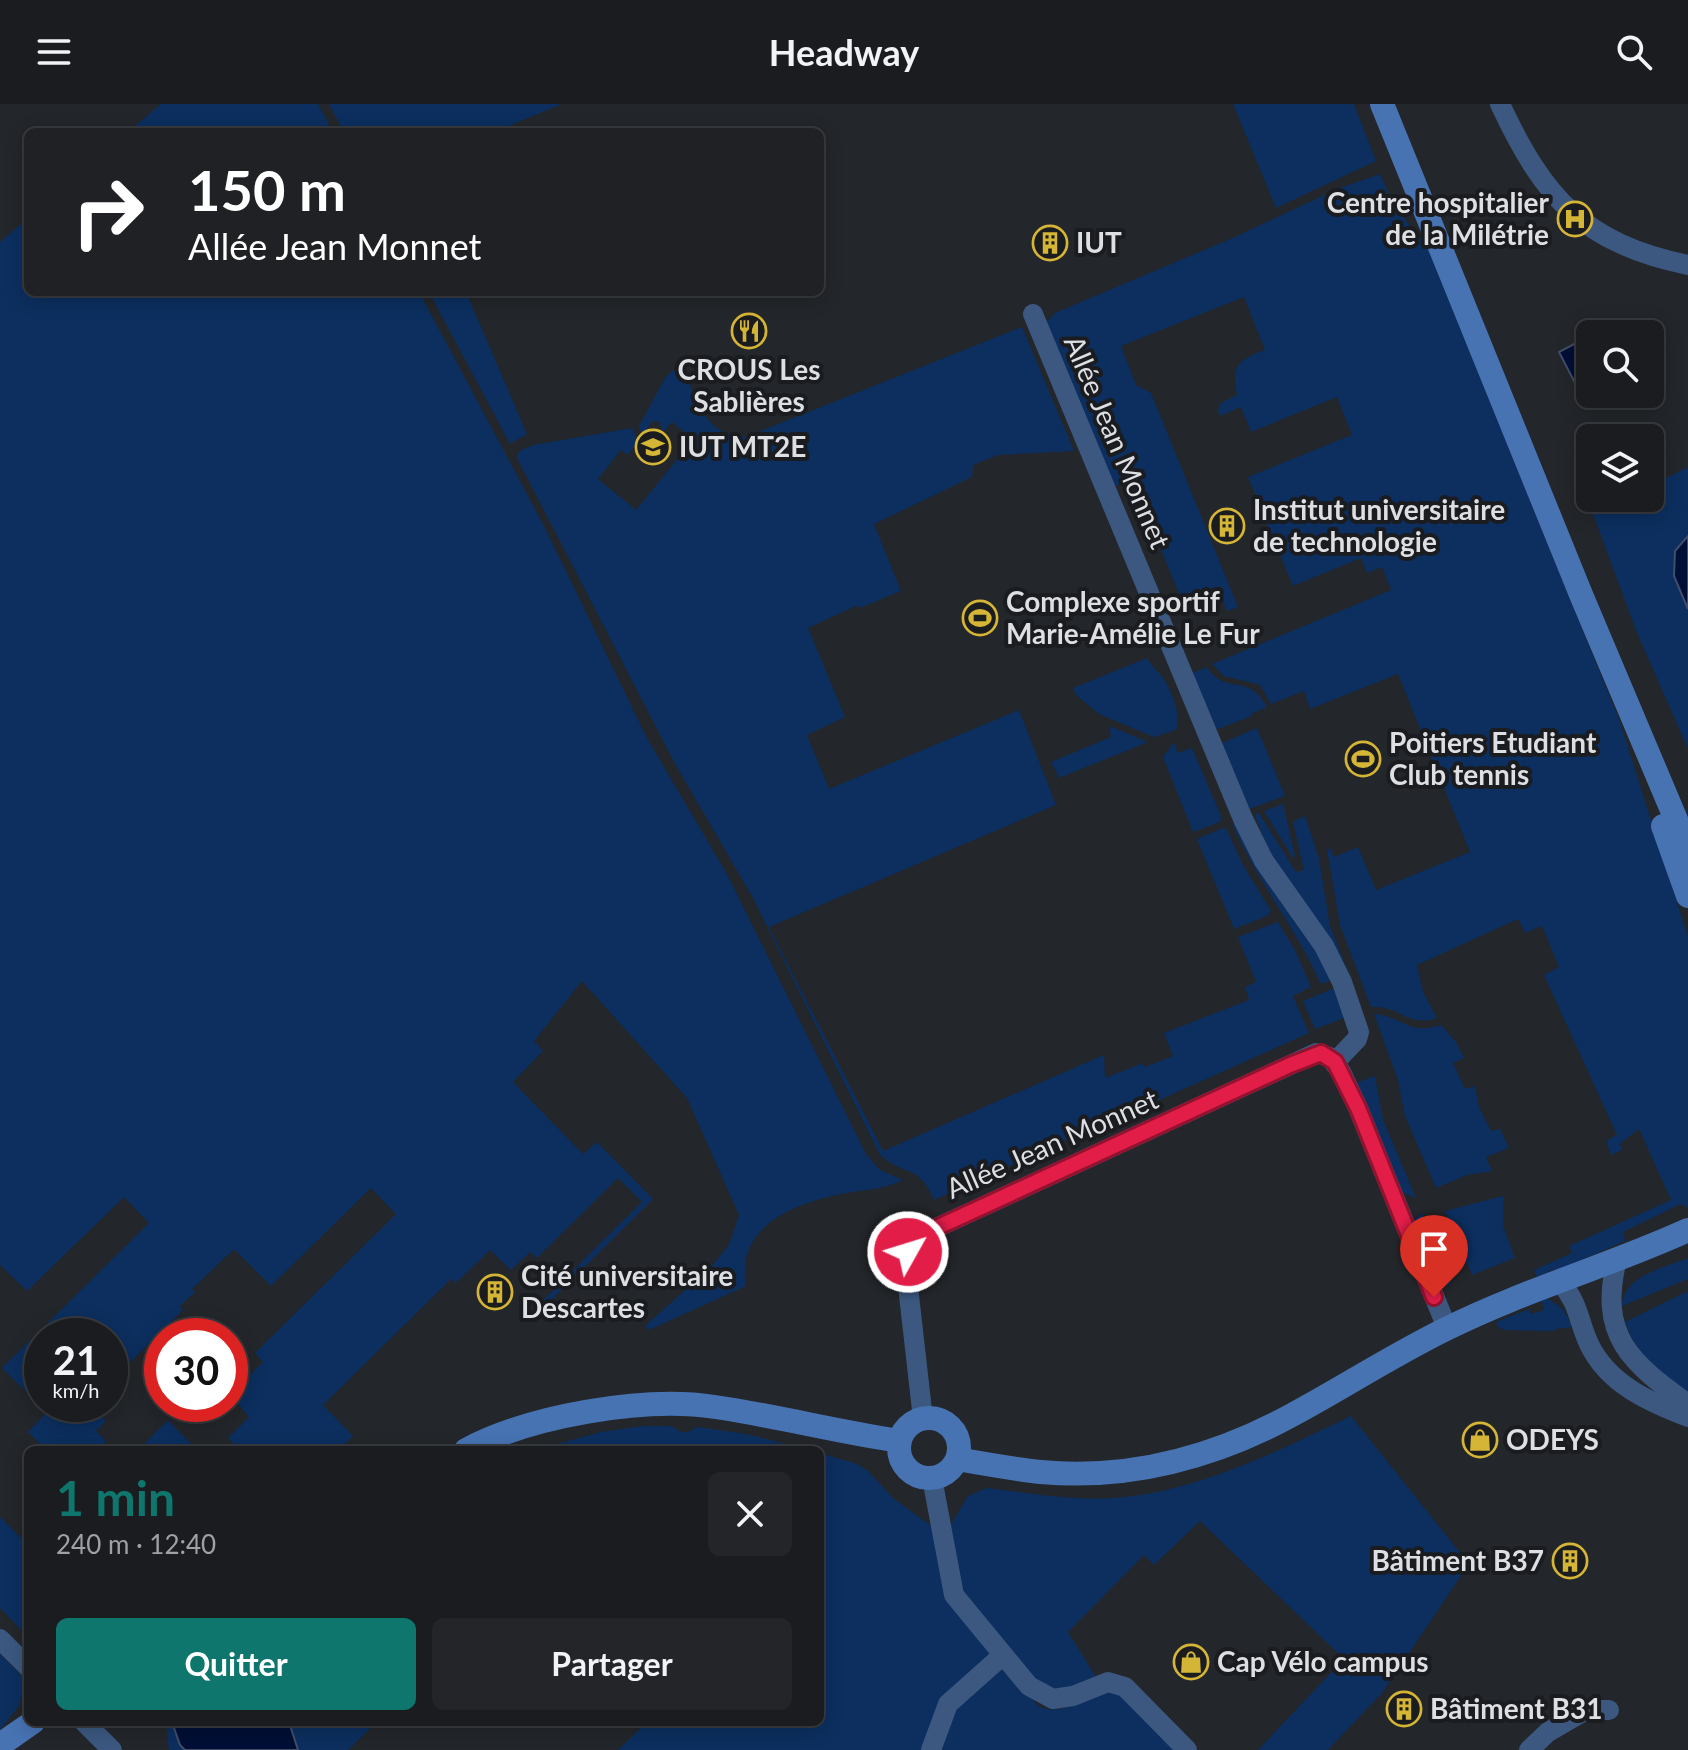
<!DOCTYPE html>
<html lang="fr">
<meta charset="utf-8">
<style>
:root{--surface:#1a1c20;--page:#232529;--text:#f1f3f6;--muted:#9fa1a5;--line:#383a3e;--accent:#0f766e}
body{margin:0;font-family:Lato,sans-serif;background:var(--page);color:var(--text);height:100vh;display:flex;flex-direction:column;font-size:30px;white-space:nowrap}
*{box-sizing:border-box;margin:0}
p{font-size:26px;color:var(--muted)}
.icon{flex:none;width:44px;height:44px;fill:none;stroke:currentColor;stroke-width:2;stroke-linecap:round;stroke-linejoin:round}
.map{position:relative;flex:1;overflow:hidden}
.drawer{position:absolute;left:24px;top:1342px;width:800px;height:280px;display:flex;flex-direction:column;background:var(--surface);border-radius:12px;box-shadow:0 4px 20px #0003,0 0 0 2px var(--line)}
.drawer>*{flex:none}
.guide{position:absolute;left:24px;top:24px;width:800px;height:168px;border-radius:12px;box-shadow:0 4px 20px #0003,0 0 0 2px var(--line);background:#202124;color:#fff;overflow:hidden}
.buttons{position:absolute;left:1576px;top:216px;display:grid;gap:16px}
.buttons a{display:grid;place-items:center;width:88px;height:88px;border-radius:12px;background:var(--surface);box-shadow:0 4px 20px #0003,0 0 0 2px var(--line);font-size:40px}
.speed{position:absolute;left:24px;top:1214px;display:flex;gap:16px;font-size:40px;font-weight:700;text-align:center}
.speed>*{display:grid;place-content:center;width:104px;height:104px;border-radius:50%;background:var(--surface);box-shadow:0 4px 20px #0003,0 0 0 2px var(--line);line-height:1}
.speed small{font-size:20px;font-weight:400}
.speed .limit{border:12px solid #d22;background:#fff;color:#111}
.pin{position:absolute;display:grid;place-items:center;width:68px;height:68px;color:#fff;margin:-82px -34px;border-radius:50% 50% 50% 0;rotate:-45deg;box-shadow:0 0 8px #0007}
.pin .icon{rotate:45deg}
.me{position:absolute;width:88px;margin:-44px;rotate:51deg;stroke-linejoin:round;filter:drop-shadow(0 0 6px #0008)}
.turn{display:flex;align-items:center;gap:28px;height:168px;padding:0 32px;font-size:36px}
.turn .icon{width:104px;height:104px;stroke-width:2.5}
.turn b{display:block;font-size:56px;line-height:68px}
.round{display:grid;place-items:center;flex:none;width:84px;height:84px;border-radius:12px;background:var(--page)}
.overview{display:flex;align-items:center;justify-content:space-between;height:136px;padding:0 32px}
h1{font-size:48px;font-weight:700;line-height:60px;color:var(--accent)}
.cta{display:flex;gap:16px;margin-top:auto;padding:16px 32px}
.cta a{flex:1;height:92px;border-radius:12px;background:var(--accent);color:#fff;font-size:32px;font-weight:700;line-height:92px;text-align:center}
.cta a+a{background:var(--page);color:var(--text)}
header{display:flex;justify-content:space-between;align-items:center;height:104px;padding:0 32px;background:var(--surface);font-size:36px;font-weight:700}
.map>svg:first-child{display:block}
.green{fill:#0c2f5f}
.water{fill:#000f36;stroke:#424d6a;stroke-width:2}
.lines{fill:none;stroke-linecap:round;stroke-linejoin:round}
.street{stroke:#3c5880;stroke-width:20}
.secondary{stroke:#4773b3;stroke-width:24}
.route-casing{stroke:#92132f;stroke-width:20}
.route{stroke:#e11d48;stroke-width:14}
.labels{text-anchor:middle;stroke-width:8;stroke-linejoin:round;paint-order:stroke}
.poi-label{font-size:28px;font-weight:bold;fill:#dddfe2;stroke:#1a1c20;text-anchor:start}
.street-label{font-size:28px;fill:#dddfe2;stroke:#1a1c20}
</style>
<header><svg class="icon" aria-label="menu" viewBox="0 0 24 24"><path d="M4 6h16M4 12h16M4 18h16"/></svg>Headway<svg class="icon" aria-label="search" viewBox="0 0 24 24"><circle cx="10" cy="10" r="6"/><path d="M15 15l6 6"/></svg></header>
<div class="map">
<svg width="1688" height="1646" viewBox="0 0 1688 1646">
<rect width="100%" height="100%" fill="#23262a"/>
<path class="green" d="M 161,0 L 318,0 L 333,28 L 128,28 Z
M 329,0 L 562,0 L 494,28 L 344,28 Z
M 1233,0 L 1354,0 L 1376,57 L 1276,104 Z
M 1380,70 L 1393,100 L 1428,144 L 1620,618 L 1688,833 L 1688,1104 L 1681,1100 L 1623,1128 L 1625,1137 L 1556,1167 L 1555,1165 L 1537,1173 L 1534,1166 L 1572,1149 L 1569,1142 L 1671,1096 L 1639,1025 L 1620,1040 L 1622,1046 L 1611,1051 L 1606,1037 L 1617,1031 L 1544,871 L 1559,863 L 1542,822 L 1525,829 L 1518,815 L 1417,861 L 1423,888 L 1437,914 C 1407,924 1401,901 1371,903 L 1340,821 L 1327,746 L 1330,744 L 1334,753 L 1358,743 L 1376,786 L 1470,748 L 1398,570 L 1310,605 L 1304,587 L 1271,600 L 1260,581 L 1224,572 L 1212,560 L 1391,486 L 1382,463 L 1367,469 L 1361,454 L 1293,482 L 1248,373 L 1352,331 L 1337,293 L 1251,328 L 1241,303 L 1220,312 L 1218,307 L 1221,299 L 1237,291 C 1231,262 1238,256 1265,246 L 1244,193 L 1121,242 L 1136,281 L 1151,289 L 1238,503 L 1227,507 L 1221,494 L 1192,506 L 1185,504 L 1132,375 L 1113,383 L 1047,224 L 1047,218 L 1055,209 L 1235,133 L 1337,85 Z
M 28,114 L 28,188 L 419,188 L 544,422 L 647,634 L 728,772 L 866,1050 L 880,1066 L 903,1076 C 878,1088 862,1085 836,1091 C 788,1102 736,1125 746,1182 L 649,1226 L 645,1222 L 711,1163 L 729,1141 L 739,1111 L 687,994 L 582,877 L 534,937 L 543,947 L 513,978 L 583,1050 L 597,1038 L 653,1095 L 531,1216 L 527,1212 L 642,1098 L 618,1074 L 537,1154 L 530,1148 L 511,1166 L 490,1146 L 456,1179 L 451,1175 L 323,1301 L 353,1332 L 339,1346 L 240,1346 L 228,1334 L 249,1313 L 230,1291 L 263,1258 L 255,1249 L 396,1110 L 371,1084 L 271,1182 L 234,1145 L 192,1185 L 195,1188 L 180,1202 L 183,1206 L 110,1278 L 110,1232 L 42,1232 L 42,1300 L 89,1300 L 106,1317 L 96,1327 L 106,1337 L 97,1346 L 84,1346 L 80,1343 L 77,1346 L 46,1346 L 28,1328 L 47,1308 L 2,1264 L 149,1119 L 124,1093 L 27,1187 L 0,1161 L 0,138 Z
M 429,188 L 466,188 L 527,330 L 510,340 Z
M 1022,223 L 1074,347 L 998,351 L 973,361 L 972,373 L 874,420 L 901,487 L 860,504 L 858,501 L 808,524 L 845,613 L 807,631 L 829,685 L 1019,606 L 1056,701 L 769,823 L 883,1047 L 1104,951 L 1105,974 L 1143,959 L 1145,963 L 1173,952 L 1164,929 L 1249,896 L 1245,883 L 1256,878 L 1238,833 L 1278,818 L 1296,848 L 1311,883 L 1293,892 L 1309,929 L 1108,1019 L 1102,1007 L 1098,1021 L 1093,1024 L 934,1096 C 919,1060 905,1073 880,1051 L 753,794 L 674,658 L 517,354 L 519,347 L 533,341 L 632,324 L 638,337 L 628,351 L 621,346 L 598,375 L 636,406 L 693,336 L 672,318 L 663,328 L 659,318 L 653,317 L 642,331 L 639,322 L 665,274 L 673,266 L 686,270 C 698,300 708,335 748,332 Z
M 1688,363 L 1688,645 L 1637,529 L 1593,410 L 1625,394 L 1650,394 L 1650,382 Z
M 1147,554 C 1151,561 1155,564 1160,570 C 1170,581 1183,614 1176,626 L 1154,633 L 1099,610 L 1076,591 L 1073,584 Z
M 1207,563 C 1226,593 1248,567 1267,603 L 1251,610 L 1252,612 L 1218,625 L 1212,622 L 1190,570 Z
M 1109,622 L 1148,638 L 1059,674 L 1051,658 L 1111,633 Z
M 1257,624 L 1285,692 L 1246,706 L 1222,639 Z
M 1174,638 L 1178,649 L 1192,644 L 1221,712 L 1220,718 L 1193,728 L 1163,653 Z
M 1283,700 L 1295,752 L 1293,754 L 1264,707 Z
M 1259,709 L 1296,768 L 1304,766 L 1293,718 L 1305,712 L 1319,754 L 1330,822 L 1348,868 L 1274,762 L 1255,711 Z
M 1238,719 L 1334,875 L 1321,880 C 1296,824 1257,777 1233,721 Z
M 1223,724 L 1227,726 L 1242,759 L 1271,807 L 1267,812 L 1234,825 L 1197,735 Z
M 1337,883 L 1347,913 L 1315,925 L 1303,897 Z
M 1374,910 C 1403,912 1408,932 1441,921 L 1456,938 L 1464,954 L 1453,959 L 1465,985 L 1475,982 L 1479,1003 L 1491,1027 L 1500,1025 L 1509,1044 L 1486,1053 L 1492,1067 L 1467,1071 L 1436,1084 L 1405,1012 L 1398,976 Z
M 1375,972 L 1383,1016 L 1416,1094 L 1402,1088 L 1356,979 Z
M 1503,1092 L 1503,1122 L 1515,1154 L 1472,1171 L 1445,1107 Z
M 1422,1109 L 1451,1180 L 1440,1184 L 1414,1116 Z
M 1688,1154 L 1688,1175 L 1622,1202 C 1624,1171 1664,1164 1688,1154 Z
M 1688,1187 L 1688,1289 C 1661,1271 1635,1250 1625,1218 Z
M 1547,1194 L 1563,1205 L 1573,1223 L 1555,1225 L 1554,1227 L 1506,1226 L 1499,1224 L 1496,1218 L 1529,1205 L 1531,1210 L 1544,1206 L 1541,1195 Z
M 1351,1312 L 1469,1460 L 1382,1589 L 1328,1646 L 1258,1646 L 1344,1555 L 1200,1417 L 1154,1461 L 1144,1451 L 1068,1528 L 1096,1573 L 1080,1582 L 1059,1586 L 1038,1579 L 965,1494 L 949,1424 L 968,1392 L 987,1384 C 1029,1389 1073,1397 1115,1394 C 1197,1388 1278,1347 1351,1312 Z
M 168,1316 L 197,1346 L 138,1346 Z
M 643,1322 L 671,1322 L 681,1328 L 688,1328 L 697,1323 L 746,1330 L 809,1346 L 535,1346 L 601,1328 Z
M 820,1349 L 857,1360 L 868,1367 L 894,1395 L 933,1423 L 946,1493 L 1038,1602 C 1065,1615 1091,1586 1118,1588 L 1178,1646 L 618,1646 L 647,1618 L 820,1618 Z
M 0,1413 L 28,1441 L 28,1533 L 0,1504 Z
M 0,1550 L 25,1575 L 19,1602 L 0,1626 Z
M 166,1618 L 377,1618 L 348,1646 L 169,1646 Z"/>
<path class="water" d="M 1574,240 L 1590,271 L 1575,279 L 1559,248 Z
M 1688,432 L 1688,505 L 1674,472 L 1675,447 Z
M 172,1618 L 289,1618 L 298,1646 L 185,1646 L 180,1641 Z"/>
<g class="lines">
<path class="street" d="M 1500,0 C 1544,94 1583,139 1688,161
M 1033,210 L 1243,715 L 1264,757 L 1324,842 L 1342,878 L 1359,928 L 1357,935 L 1335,958
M 1617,1155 C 1598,1232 1630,1258 1688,1300
M 1560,1178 C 1579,1199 1578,1216 1589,1240 C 1608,1280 1649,1298 1688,1313
M 923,1315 L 905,1156 L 915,1136 L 936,1124 L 1316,949 L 1330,953 L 1341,968 L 1358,1004 L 1447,1224
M 932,1374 L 954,1491 L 1029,1582 L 1053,1595 L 1073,1592 L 1108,1578 L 1125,1583 L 1187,1646
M 0,1535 L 28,1563
M 84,1618 L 112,1646
M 931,1646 L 948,1600 L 1003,1551
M 1529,1646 L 1548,1628 L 1586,1606 L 1609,1606"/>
<path class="secondary" d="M 1382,0 L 1582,493 L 1688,744
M 1663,722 L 1688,792
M899 1344a30 30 0 1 1 60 0a30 30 0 1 1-60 0Z
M 466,1346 C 529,1312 644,1292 715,1303 C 777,1312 838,1328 900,1337
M 957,1355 C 985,1360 1013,1365 1041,1368 C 1129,1376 1215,1353 1292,1311 C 1344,1283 1393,1251 1446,1225 C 1524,1186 1609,1162 1688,1126
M 0,1641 L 33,1618"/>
</g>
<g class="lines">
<g class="route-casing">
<path id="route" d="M 908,1148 L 919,1133 L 936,1124 L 1290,961 L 1321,949 L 1335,958 L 1358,1004 L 1434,1193"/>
</g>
<use href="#route" class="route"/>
</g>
<defs>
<g id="hospital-ring" transform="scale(1.8)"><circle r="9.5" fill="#1a1c20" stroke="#d5b535" stroke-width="1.5"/><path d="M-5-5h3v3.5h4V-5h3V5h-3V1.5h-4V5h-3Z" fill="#d5b535"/></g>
<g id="building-ring" transform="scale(1.8)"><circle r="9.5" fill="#1a1c20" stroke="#d5b535" stroke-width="1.5"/><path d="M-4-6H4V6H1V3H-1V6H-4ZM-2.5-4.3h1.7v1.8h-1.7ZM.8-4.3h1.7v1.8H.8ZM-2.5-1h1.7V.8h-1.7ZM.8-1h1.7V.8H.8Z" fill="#d5b535"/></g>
<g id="restaurant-ring" transform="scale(1.8)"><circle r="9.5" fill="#1a1c20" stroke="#d5b535" stroke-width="1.5"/><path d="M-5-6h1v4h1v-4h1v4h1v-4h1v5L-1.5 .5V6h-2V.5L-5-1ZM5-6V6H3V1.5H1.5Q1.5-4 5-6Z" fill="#d5b535"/></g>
<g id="university-ring" transform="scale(1.8)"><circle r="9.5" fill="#1a1c20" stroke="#d5b535" stroke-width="1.5"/><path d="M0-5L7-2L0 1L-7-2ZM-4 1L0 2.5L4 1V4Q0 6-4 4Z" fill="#d5b535"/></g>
<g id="stadium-ring" transform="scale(1.8)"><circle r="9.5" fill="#1a1c20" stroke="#d5b535" stroke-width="1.5"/><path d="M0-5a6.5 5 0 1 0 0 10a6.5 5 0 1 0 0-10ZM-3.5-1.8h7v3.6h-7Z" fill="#d5b535"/></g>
<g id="shop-ring" transform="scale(1.8)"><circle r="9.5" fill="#1a1c20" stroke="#d5b535" stroke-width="1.5"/><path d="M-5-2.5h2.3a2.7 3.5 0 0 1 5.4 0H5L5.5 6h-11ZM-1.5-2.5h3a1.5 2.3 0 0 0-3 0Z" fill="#d5b535"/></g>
</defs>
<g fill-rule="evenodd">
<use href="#hospital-ring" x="1575" y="115"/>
<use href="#building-ring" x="1050" y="139"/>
<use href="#restaurant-ring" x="749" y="227"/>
<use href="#university-ring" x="653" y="343"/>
<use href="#building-ring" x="1227" y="422"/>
<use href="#stadium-ring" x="980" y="514"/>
<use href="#stadium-ring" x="1363" y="655"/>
<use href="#building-ring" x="495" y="1188"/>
<use href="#shop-ring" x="1480" y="1336"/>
<use href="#building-ring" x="1570" y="1457"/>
<use href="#shop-ring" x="1191" y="1558"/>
<use href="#building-ring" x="1404" y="1605"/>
</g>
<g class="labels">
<g class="poi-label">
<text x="1549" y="109" text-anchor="end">Centre hospitalier<tspan x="1549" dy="32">de la Milétrie</tspan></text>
<text x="1076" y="149">IUT</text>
<text x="749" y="276" text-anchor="middle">CROUS Les<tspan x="749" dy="32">Sablières</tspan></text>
<text x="679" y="353">IUT MT2E</text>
<text x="1253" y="416">Institut universitaire<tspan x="1253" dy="32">de technologie</tspan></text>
<text x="1006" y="508">Complexe sportif<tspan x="1006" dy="32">Marie-Amélie Le Fur</tspan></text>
<text x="1389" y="649">Poitiers Etudiant<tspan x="1389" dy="32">Club tennis</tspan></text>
<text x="521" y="1182">Cité universitaire<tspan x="521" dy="32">Descartes</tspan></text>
<text x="1506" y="1346">ODEYS</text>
<text x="1544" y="1467" text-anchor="end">Bâtiment B37</text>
<text x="1217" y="1568">Cap Vélo campus</text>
<text x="1430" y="1615">Bâtiment B31</text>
</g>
<g class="street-label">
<text transform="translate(1117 338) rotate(67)" y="10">Allée Jean Monnet</text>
<text transform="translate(1052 1040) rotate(-24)" y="10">Allée Jean Monnet</text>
</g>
</g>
</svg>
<div class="buttons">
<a><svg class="icon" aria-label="search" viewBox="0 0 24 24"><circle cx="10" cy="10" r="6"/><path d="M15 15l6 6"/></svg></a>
<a><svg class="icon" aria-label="layers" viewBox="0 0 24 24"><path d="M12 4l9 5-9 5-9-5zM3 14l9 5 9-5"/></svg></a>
</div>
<div class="speed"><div>21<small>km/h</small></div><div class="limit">30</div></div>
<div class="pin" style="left:1434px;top:1193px;background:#d93025"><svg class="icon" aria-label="arrive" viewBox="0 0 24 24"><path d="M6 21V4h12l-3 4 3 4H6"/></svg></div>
<svg class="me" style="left:908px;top:1148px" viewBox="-20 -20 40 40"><circle r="17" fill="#e11d48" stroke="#fff" stroke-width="3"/><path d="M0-11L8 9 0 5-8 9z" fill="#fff"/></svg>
<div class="guide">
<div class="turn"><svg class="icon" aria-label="right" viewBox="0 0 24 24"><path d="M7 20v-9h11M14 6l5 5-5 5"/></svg><div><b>150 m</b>Allée Jean Monnet</div></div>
</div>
<section class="drawer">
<div class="overview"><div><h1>1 min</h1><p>240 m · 12:40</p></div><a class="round"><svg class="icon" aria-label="close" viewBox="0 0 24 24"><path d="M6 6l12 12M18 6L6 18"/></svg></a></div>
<div class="cta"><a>Quitter</a><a>Partager</a></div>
</section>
</div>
